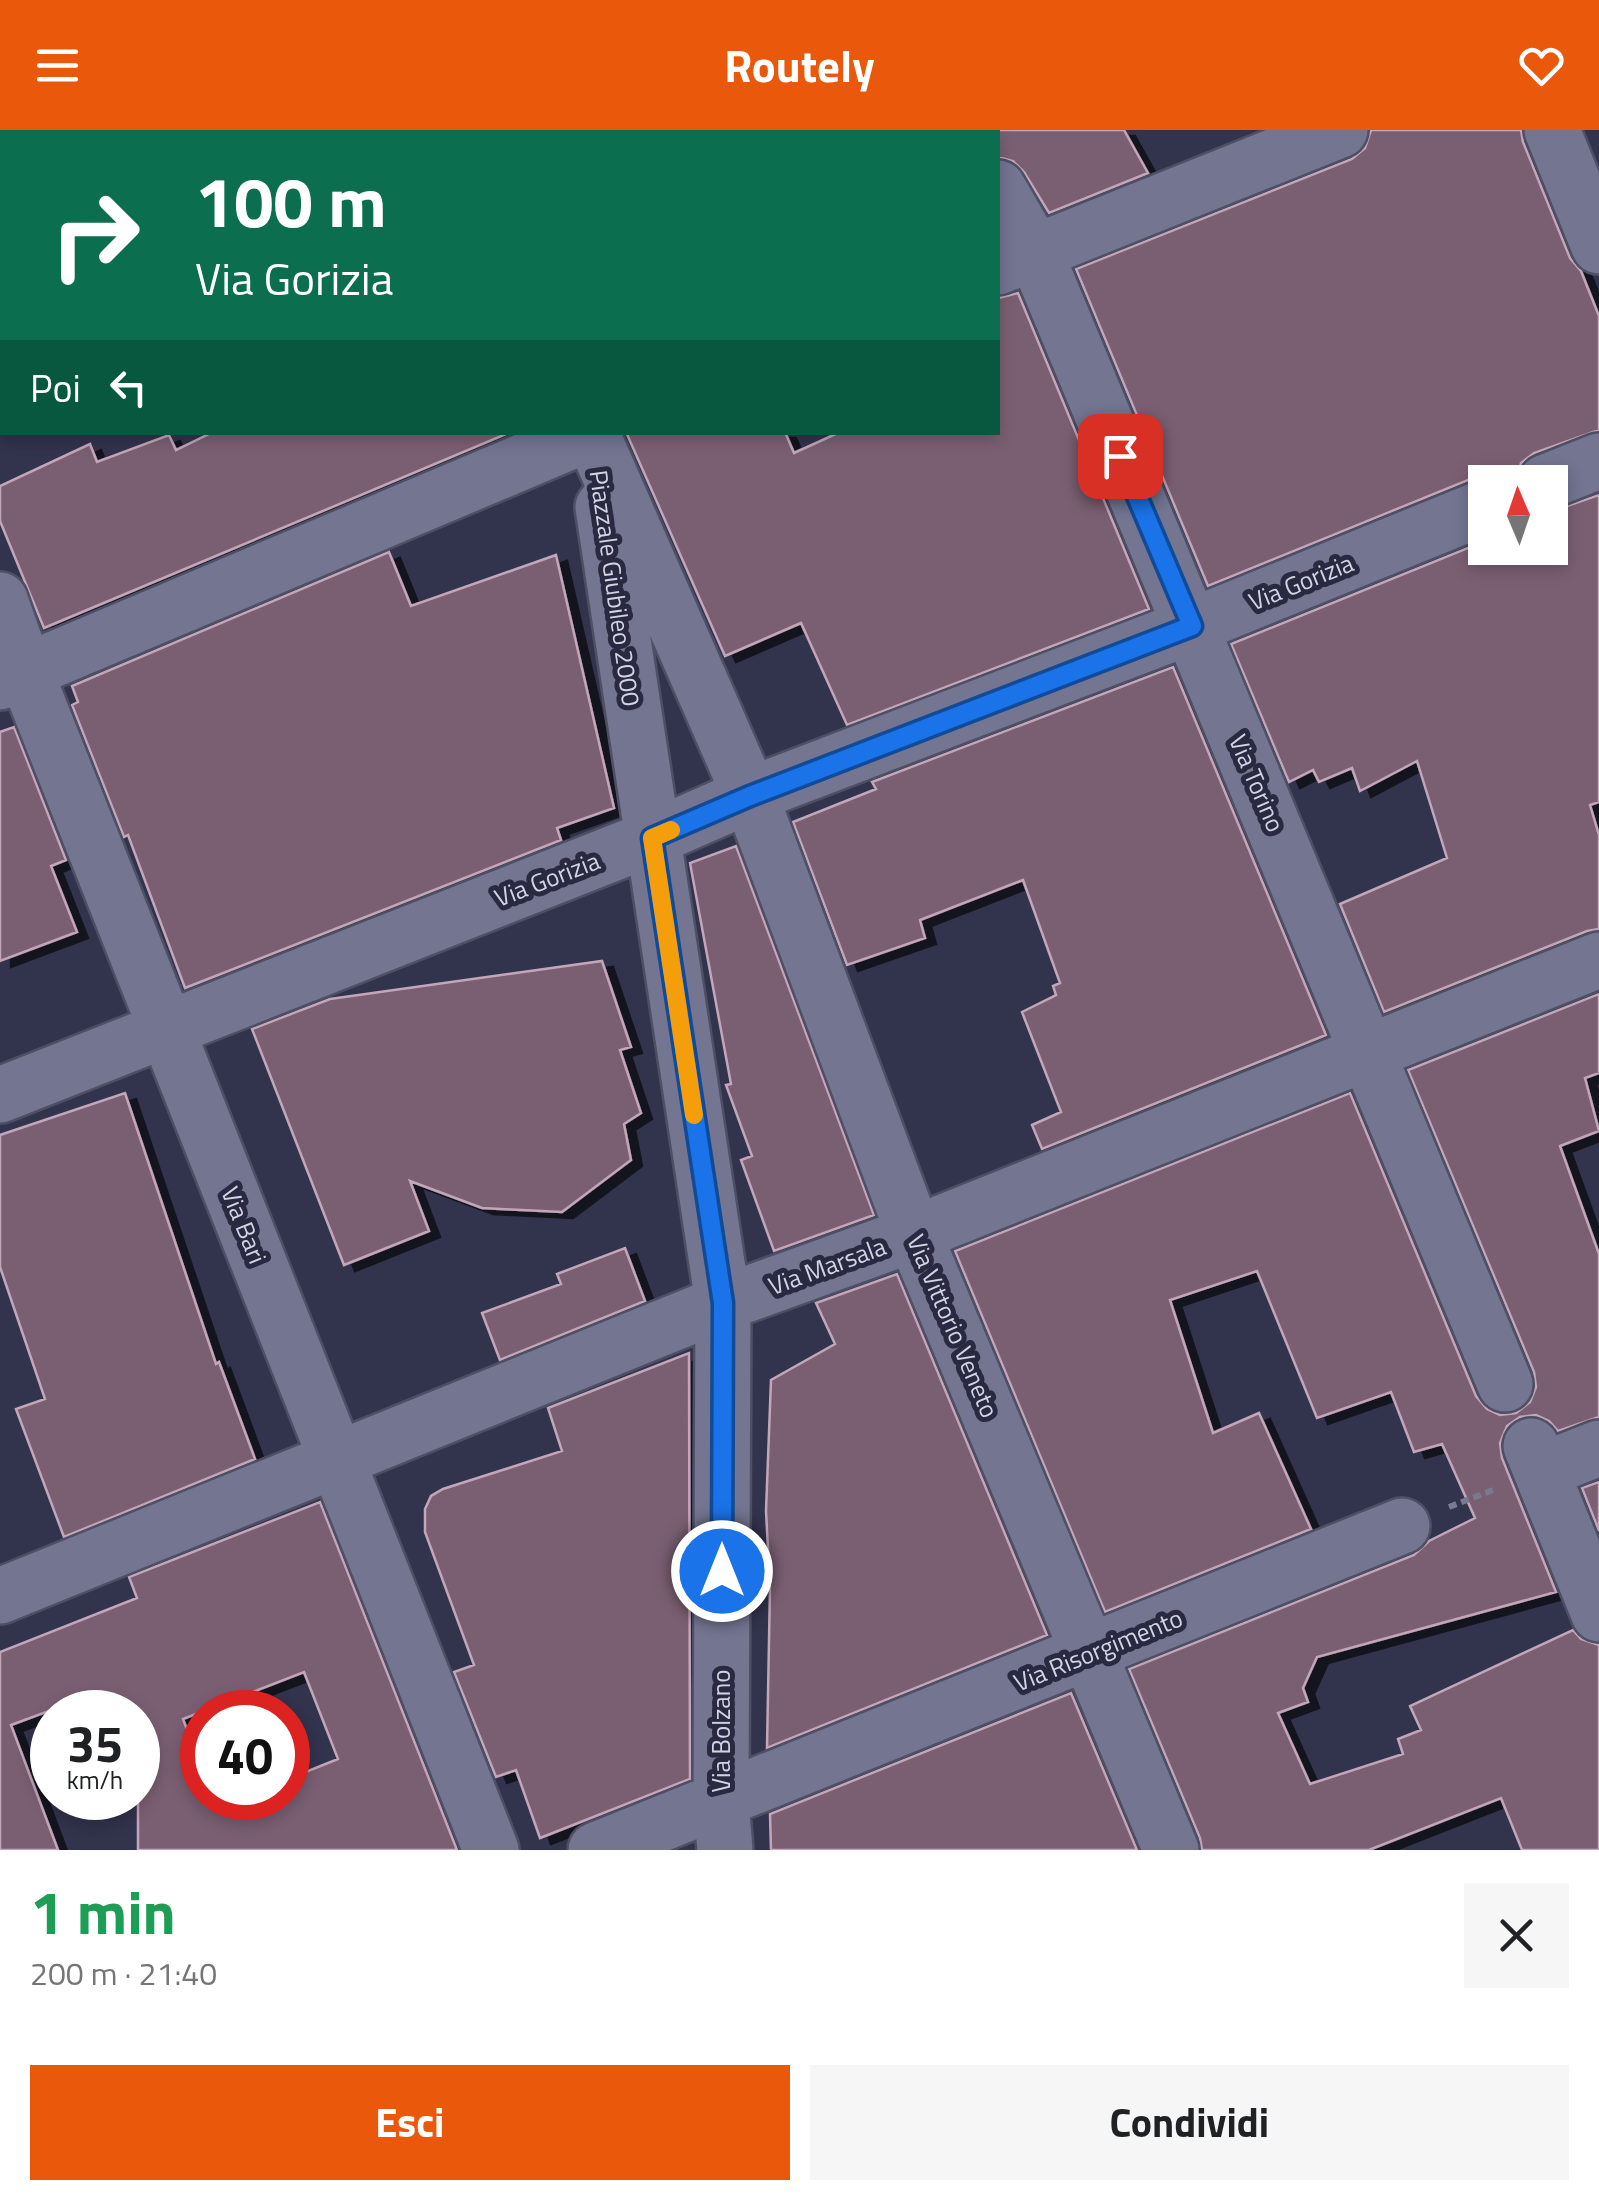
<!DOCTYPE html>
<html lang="it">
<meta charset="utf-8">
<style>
:root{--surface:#fff;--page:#f6f6f6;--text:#202124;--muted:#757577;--accent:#ea580c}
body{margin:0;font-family:"Titillium Web",sans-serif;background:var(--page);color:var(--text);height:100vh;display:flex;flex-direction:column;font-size:38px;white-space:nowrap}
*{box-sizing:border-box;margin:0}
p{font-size:32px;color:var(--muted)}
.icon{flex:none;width:55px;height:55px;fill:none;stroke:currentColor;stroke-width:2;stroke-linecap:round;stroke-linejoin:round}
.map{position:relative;height:1720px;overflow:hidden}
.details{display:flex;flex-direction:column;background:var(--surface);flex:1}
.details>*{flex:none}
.hud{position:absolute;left:0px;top:0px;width:1000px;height:305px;box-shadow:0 5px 15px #0003;background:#0b6e4f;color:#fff;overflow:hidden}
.needle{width:65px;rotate:358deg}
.fabs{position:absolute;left:1468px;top:335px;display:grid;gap:20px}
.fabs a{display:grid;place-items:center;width:100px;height:100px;border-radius:0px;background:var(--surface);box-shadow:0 5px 15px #0003;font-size:50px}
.speed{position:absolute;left:30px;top:1560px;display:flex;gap:20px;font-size:50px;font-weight:700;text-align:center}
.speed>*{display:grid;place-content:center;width:130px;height:130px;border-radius:50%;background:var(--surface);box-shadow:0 5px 15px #0003;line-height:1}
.speed small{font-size:25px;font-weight:400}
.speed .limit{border:15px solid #d22;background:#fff;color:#111}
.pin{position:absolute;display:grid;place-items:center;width:85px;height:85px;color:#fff;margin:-42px;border-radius:20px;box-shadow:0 5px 15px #0006}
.me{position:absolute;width:110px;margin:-55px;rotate:0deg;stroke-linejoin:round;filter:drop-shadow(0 0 8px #0008)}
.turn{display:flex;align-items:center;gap:35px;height:210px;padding:0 30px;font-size:45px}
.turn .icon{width:130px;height:130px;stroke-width:2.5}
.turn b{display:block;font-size:70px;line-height:85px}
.then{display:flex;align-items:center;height:95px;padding:0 30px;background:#0003;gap:20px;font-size:38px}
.round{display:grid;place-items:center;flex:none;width:105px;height:105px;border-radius:0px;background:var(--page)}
.overview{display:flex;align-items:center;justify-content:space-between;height:170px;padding:0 30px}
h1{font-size:60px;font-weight:700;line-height:75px;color:#1e9e55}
.cta{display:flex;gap:20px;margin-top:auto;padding:20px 30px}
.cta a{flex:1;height:115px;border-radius:0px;background:var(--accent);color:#fff;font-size:40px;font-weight:700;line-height:115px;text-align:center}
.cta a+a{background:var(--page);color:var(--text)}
header{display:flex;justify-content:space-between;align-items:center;height:130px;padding:0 30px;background:var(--accent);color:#fff;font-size:45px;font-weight:700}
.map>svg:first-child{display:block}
.building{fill:#7a5f72;stroke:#c3a6ba;stroke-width:2.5;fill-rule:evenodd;filter:url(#shadow)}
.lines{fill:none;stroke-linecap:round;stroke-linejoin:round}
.minor-casing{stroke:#4e4f64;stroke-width:60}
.path{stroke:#797a8f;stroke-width:6;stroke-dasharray:8 5;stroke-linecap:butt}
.minor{stroke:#737591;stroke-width:55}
.route-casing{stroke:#114b97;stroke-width:25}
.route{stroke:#1a73e8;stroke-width:18}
.slow{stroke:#f59e0b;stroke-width:18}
.labels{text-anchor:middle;stroke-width:10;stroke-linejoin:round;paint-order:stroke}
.street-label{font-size:25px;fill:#d2d4e4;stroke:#292941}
</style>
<header><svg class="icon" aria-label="menu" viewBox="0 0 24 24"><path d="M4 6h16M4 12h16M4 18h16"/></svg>Routely<svg class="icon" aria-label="heart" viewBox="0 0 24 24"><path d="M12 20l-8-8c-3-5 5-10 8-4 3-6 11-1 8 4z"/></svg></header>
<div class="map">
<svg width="1599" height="1720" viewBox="0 0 1599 1720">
<defs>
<filter id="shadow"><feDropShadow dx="11" dy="6" stdDeviation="0" flood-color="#0009"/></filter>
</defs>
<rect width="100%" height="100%" fill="#32334c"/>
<path class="building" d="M 998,0 L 1124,0 L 1148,43 L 1049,83 L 1024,42 L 1013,31 L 998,27 Z
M 1371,0 L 1521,0 L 1523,12 L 1570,128 L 1581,141 L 1599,186 L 1599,300 L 1534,323 L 1521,333 L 1516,352 L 1504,352 L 1488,346 L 1473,348 L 1208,456 L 1076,139 L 1352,29 L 1365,18 Z
M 1018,163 L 1149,479 L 847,595 L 801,493 L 725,526 L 626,302 L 785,302 L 794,323 L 840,302 L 998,302 L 998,168 Z
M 213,302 L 511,302 L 44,498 L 0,391 L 0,356 L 90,314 L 97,332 L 169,305 L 176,320 Z
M 1599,365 L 1599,672 L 1590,675 L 1599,705 L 1599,799 L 1587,801 L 1384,882 L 1340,774 L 1447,728 L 1417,631 L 1360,661 L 1352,638 L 1319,652 L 1313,640 L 1289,652 L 1231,514 L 1485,411 L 1485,418 L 1550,418 L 1550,382 Z
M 389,422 L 411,476 L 556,425 L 614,678 L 557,698 L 561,710 L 185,858 L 128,705 L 124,707 L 72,575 L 78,572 L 72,556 Z
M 1173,537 L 1326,905 L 1042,1019 L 1032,995 L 1061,982 L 1022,882 L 1056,865 L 1053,856 L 1060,853 L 1023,750 L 920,790 L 925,808 L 847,835 L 793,692 L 876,659 L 872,652 Z
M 14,597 L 66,730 L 51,736 L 77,802 L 0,831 L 0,602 Z
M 736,716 L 874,1085 L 774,1121 L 741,1030 L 752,1026 L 726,955 L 731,954 L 690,733 Z
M 602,831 L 631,917 L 620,920 L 641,983 L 624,994 L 631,1030 L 562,1082 L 482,1078 L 410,1051 L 429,1101 L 344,1135 L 252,899 L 330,869 Z
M 1599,864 L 1599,943 L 1585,948 L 1599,1001 L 1560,1016 L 1599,1124 L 1599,1287 L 1558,1301 L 1549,1291 L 1536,1285 L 1520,1287 L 1507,1296 L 1500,1313 L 1502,1328 L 1556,1462 L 1317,1527 L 1303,1558 L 1308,1572 L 1278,1583 L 1310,1654 L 1403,1624 L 1398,1609 L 1421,1600 L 1410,1576 L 1573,1500 L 1581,1509 L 1599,1515 L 1599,1720 L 1522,1720 L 1501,1668 L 1369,1720 L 1202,1720 L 1200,1708 L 1129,1539 L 1414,1425 L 1429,1411 L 1475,1388 L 1442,1314 L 1414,1322 L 1391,1262 L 1317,1288 L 1257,1141 L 1170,1170 L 1213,1303 L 1259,1283 L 1311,1399 L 1105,1482 L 955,1121 L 1350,963 L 1476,1266 L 1487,1279 L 1500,1285 L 1516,1283 L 1530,1272 L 1536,1257 L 1534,1242 L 1408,940 Z
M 125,963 L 216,1234 L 219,1232 L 255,1329 L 64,1407 L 16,1279 L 45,1269 L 0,1137 L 0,1005 Z
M 625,1118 L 645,1171 L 500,1230 L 482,1183 L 561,1154 L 557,1144 Z
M 897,1144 L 1047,1505 L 767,1618 L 770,1457 L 766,1381 L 771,1250 L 835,1214 L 816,1173 Z
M 689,1223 L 690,1649 L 540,1708 L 516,1640 L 496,1647 L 454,1542 L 474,1535 L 425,1402 L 425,1379 L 431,1366 L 443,1359 L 562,1321 L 548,1278 Z
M 1599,1352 L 1599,1401 L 1582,1358 Z
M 320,1372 L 457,1720 L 138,1720 L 138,1582 L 95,1582 L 89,1566 L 11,1595 L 58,1720 L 0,1720 L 0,1522 L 137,1468 L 129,1447 ZM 304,1542 L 338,1629 L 288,1649 L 288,1668 L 202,1668 L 202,1640 L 183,1589 Z
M 1071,1563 L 1137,1720 L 771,1720 L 770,1684 Z"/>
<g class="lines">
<g class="minor-casing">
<path id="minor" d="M 97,0 L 98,2
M 466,0 L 467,2
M 963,0 L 965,2
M 1552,0 L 1599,116
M 998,58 L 1035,122 L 1505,1254
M 0,136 L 2,135
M 998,137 L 1340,0
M 591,302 L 750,665 L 914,1104 L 1171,1720
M 1546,352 L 1599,331
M 603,377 L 723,1173 L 721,1671 L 725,1720
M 0,470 L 25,541 L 491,1720
M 0,552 L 593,302
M 0,965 L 652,708 L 750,665 L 1192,496 L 1485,377
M 1531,1316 L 1599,1484
M 1541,1341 L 1599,1318
M 0,1466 L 723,1173 L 914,1104 L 1599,830
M 596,1720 L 1402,1396"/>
</g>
<path class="path" d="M 1449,1377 L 1493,1360"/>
<use href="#minor" class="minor"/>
</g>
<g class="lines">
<g class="route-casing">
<path id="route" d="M 722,1441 L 723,1173 L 652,708 L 750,666 L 1192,496 L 1120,326"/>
</g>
<use href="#route" class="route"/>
<path class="slow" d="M 671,700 L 652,708 L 694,985"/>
</g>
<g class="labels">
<g class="street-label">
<text transform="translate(1301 452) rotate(-22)" y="9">Via Gorizia</text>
<text transform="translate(615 458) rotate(82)" y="9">Piazzale Giubileo 2000</text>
<text transform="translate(1257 653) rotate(67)" y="9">Via Torino</text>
<text transform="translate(547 749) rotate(-21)" y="9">Via Gorizia</text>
<text transform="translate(244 1095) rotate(68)" y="9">Via Bari</text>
<text transform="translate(827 1136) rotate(-20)" y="9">Via Marsala</text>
<text transform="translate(953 1196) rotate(67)" y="9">Via Vittorio Veneto</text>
<text transform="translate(1098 1520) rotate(-22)" y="9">Via Risorgimento</text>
<text transform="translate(721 1601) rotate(-90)" y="9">Via Bolzano</text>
</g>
</g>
</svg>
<div class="fabs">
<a><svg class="needle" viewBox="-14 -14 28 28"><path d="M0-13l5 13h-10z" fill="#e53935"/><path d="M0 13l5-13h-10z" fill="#757577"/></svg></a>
</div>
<div class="speed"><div>35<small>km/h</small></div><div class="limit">40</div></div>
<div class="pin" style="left:1120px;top:326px;background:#d93025"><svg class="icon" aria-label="arrive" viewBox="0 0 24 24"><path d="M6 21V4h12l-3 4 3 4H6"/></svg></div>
<svg class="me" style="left:722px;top:1441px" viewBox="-20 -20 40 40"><circle r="17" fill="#1a73e8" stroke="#fff" stroke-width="3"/><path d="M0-11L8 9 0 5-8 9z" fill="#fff"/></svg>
<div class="hud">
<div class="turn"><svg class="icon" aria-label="right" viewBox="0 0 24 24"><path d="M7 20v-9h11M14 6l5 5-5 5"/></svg><div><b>100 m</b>Via Gorizia</div></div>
<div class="then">Poi<svg class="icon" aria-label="left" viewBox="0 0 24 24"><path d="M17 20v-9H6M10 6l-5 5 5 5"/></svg></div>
</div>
</div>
<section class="details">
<div class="overview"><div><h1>1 min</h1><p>200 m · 21:40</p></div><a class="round"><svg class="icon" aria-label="close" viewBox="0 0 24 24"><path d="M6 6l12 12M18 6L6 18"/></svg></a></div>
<div class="cta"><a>Esci</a><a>Condividi</a></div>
</section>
